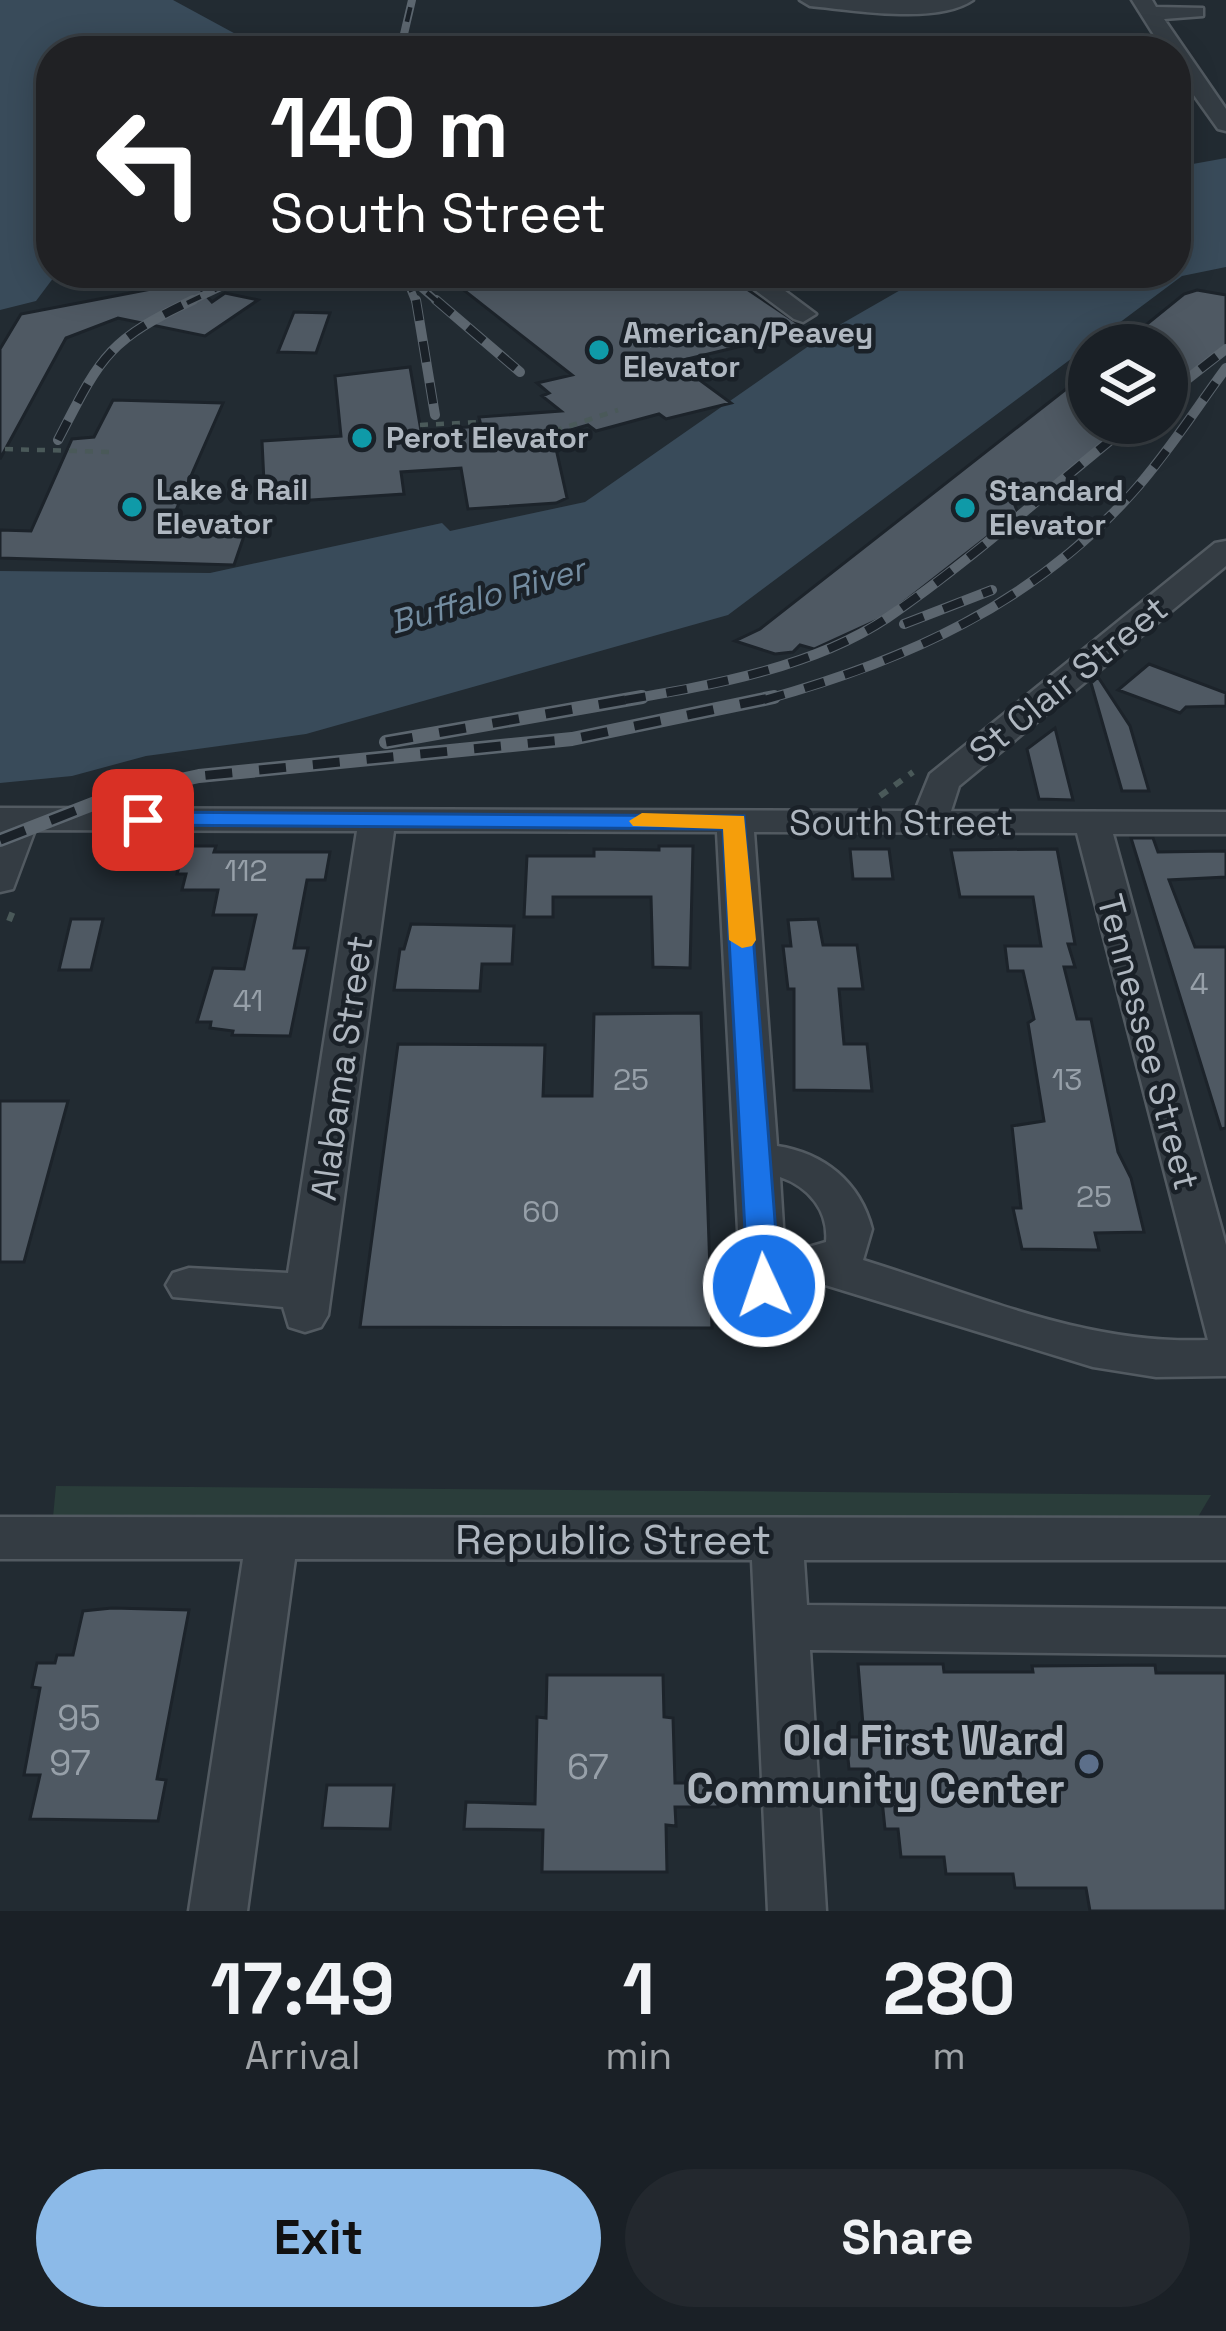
<!DOCTYPE html>
<style>
:root{--surface:#1a2026;--page:#23282e;--text:#f1f3f6;--muted:#9fa3a7;--line:#383e43;--accent:#8cbae8}
body{margin:0;font-family:"Space Grotesk",sans-serif;background:var(--page);color:var(--text);height:100vh;display:flex;flex-direction:column;font-size:45px;white-space:nowrap}
*{box-sizing:border-box;margin:0}
p{font-size:39px;color:var(--muted)}
.icon{flex:none;width:66px;height:66px;fill:none;stroke:currentColor;stroke-width:2;stroke-linecap:round;stroke-linejoin:round}
.map{position:relative;height:1911px;overflow:hidden}
.details{display:flex;flex-direction:column;background:var(--surface);flex:1}
.details>*{flex:none}
.hud{position:absolute;left:36px;top:36px;width:1155px;height:252px;border-radius:48px;box-shadow:0 6px 30px #0003,0 0 0 3px var(--line);background:#202124;color:#fff;overflow:hidden}
.tools{position:absolute;left:1068px;top:324px;display:grid;gap:24px}
.tools a{display:grid;place-items:center;width:120px;height:120px;border-radius:50%;background:var(--surface);box-shadow:0 6px 30px #0003,0 0 0 3px var(--line);font-size:60px}
.pin{position:absolute;display:grid;place-items:center;width:102px;height:102px;color:#fff;margin:-51px;border-radius:24px;box-shadow:0 6px 18px #0006}
.me{position:absolute;width:132px;margin:-66px;rotate:357deg;stroke-linejoin:round;filter:drop-shadow(0 0 9px #0008)}
.turn{display:flex;align-items:center;gap:42px;height:252px;padding:0 36px;font-size:54px}
.turn .icon{width:156px;height:156px;stroke-width:2.5}
.turn b{display:block;font-size:84px;line-height:102px}
.eta{display:flex;justify-content:space-evenly;align-items:center;height:204px;text-align:center}
.eta b{font-size:72px;font-weight:800;line-height:84px}
.button{display:flex;gap:24px;margin-top:auto;padding:24px 36px}
.button a{flex:1;height:138px;border-radius:72px;background:var(--accent);color:#111;font-size:48px;font-weight:800;line-height:138px;text-align:center}
.button a+a{background:var(--page);color:var(--text)}
.map>svg:first-child{display:block}
.green{fill:#2a3d3a}
.water{fill:#394b5a}
.building{fill:#4f5963;stroke:#1c232a;stroke-width:3}
.lines{fill:none;stroke-linecap:round;stroke-linejoin:round}
.minor-casing{stroke:#525a61;stroke-width:5}
.path-far2{stroke:#4a5959;stroke-width:3;stroke-dasharray:4.5 4.5;stroke-linecap:butt}
.path-far1{stroke:#4a5959;stroke-width:4.5;stroke-dasharray:8 8;stroke-linecap:butt}
.path{stroke:#4a5959;stroke-width:6;stroke-dasharray:9 9;stroke-linecap:butt}
.minor{fill:#343c43;fill-rule:evenodd}
.rail-far2-casing{stroke:#5c666f;stroke-width:8}
.rail-far1-casing{stroke:#5c666f;stroke-width:10}
.rail-casing{stroke:#5c666f;stroke-width:14}
.rail-far2{stroke:#1a2128;stroke-width:4.5;stroke-dasharray:15;stroke-linecap:butt}
.rail-far1{stroke:#1a2128;stroke-width:8;stroke-dasharray:21;stroke-linecap:butt}
.rail{stroke:#1a2128;stroke-width:9;stroke-dasharray:27;stroke-linecap:butt}
.route{fill:#1a73e8;stroke:#114b97;stroke-width:3}
.slow{fill:#f59e0b}
.culture-dot{fill:#0f9aa8;stroke:#1a2128;stroke-width:4.5}
.service-dot{fill:#5c6f8a;stroke:#1a2128;stroke-width:4.5}
.labels{text-anchor:middle;stroke-width:9;stroke-linejoin:round;paint-order:stroke}
.far-poi-label{font-size:30px;font-weight:bold;fill:#afb7c0;stroke:#1a2128;text-anchor:start}
.number-label{font-size:30px;fill:#97a0a9}
.far-water-label{font-size:33px;font-style:italic;fill:#738ca0;stroke:#1a2128}
.street-label{font-size:36px;fill:#afb7c0;stroke:#1a2128}
.near-number-label{font-size:36px;fill:#97a0a9}
.near-street-label{font-size:42px;fill:#afb7c0;stroke:#1a2128}
.near-poi-label{font-size:42px;font-weight:bold;fill:#afb7c0;stroke:#1a2128;text-anchor:end}
</style>
<div class="map">
<svg width="1226" height="1911" viewBox="0 0 1226 1911">
<rect width="100%" height="100%" fill="#222b32"/>
<path class="green" d="M 56,1486 L 1211,1495 L 1195,1522 L 53,1517 Z"/>
<path class="water" d="M 0,0 L 173,0 L 243,38 L 232,51 L 51,51 L 51,273 L 57,273 L 36,301 L 0,310 Z
M 1226,158 L 1226,267 L 1182,276 L 728,615 L 306,734 L 146,756 L 72,776 L 0,783 L 0,571 L 210,573 L 442,523 L 450,531 L 585,502 L 836,327 L 930,273 L 1176,273 L 1176,167 Z"/>
<path class="building" d="M 442,273 L 546,273 L 565,278 L 590,273 L 723,273 L 808,330 L 675,362 L 731,403 L 666,419 L 659,414 L 596,431 L 588,425 L 553,435 L 567,498 L 556,503 L 468,509 L 461,468 L 401,472 L 404,494 L 265,503 L 262,441 L 341,436 L 335,376 L 410,367 L 421,431 L 481,426 L 479,417 L 561,411 L 542,396 L 549,393 L 537,383 L 572,375 Z
M 193,281 L 212,302 L 225,293 L 258,300 L 205,336 L 118,318 L 66,338 L 0,459 L 0,349 L 21,314 Z
M 1197,290 L 1226,295 L 1226,345 L 1167,393 L 1167,345 L 1121,345 L 1184,294 Z
M 294,312 L 330,313 L 316,353 L 278,352 Z
M 1089,371 L 1089,423 L 1130,423 L 1045,491 L 1012,498 L 1018,513 L 886,616 L 814,649 L 800,645 L 793,652 L 775,654 L 735,641 L 760,629 Z
M 113,400 L 223,403 L 166,533 L 244,536 L 234,565 L 0,558 L 0,530 L 31,531 L 72,439 L 94,437 Z
M 1149,664 L 1226,693 L 1226,706 L 1186,707 L 1180,713 L 1118,690 Z
M 1098,677 L 1130,726 L 1149,791 L 1122,791 L 1091,683 Z
M 1055,728 L 1073,800 L 1039,799 L 1027,749 Z
M 1131,838 L 1153,838 L 1158,852 L 1226,851 L 1226,877 L 1169,880 L 1195,947 L 1226,947 L 1226,1128 L 1221,1129 Z
M 185,846 L 216,846 L 214,852 L 330,852 L 325,880 L 307,880 L 294,948 L 308,948 L 290,1036 L 232,1035 L 233,1031 L 210,1028 L 211,1022 L 197,1022 L 213,968 L 244,969 L 256,915 L 213,915 L 218,890 L 182,890 L 186,874 L 177,874 Z
M 659,846 L 693,846 L 690,968 L 653,967 L 651,897 L 553,897 L 553,917 L 524,917 L 527,856 L 594,856 L 594,849 L 659,850 Z
M 850,849 L 889,849 L 893,879 L 853,879 Z
M 1057,849 L 1075,944 L 1068,944 L 1075,967 L 1064,967 L 1077,1019 L 1091,1019 L 1118,1152 L 1131,1178 L 1144,1232 L 1095,1233 L 1099,1250 L 1022,1249 L 1013,1208 L 1021,1208 L 1012,1126 L 1044,1121 L 1028,1023 L 1034,1019 L 1023,971 L 1008,971 L 1005,946 L 1041,946 L 1033,897 L 960,897 L 951,850 Z
M 71,919 L 103,919 L 91,970 L 59,970 Z
M 818,919 L 823,945 L 857,945 L 863,989 L 839,989 L 844,1044 L 867,1044 L 872,1091 L 794,1090 L 794,989 L 788,989 L 783,946 L 791,946 L 788,920 Z
M 411,924 L 514,926 L 512,964 L 482,964 L 480,991 L 394,990 L 400,949 L 404,949 Z
M 701,1013 L 712,1328 L 360,1327 L 398,1044 L 545,1045 L 543,1096 L 592,1096 L 594,1014 Z
M 0,1101 L 68,1101 L 24,1262 L 0,1262 Z
M 112,1608 L 189,1610 L 157,1779 L 166,1780 L 158,1821 L 30,1819 L 40,1775 L 24,1775 L 40,1688 L 32,1687 L 37,1663 L 55,1663 L 57,1655 L 73,1655 L 83,1611 Z
M 858,1664 L 943,1664 L 944,1672 L 1033,1672 L 1032,1666 L 1155,1665 L 1156,1673 L 1226,1673 L 1226,1911 L 1090,1911 L 1086,1888 L 1015,1888 L 1013,1874 L 946,1874 L 944,1857 L 901,1857 L 898,1829 L 885,1829 L 881,1790 L 870,1790 L 868,1769 L 849,1769 L 846,1737 L 864,1737 Z
M 547,1675 L 663,1675 L 664,1717 L 673,1718 L 675,1783 L 718,1783 L 718,1807 L 675,1807 L 676,1826 L 666,1825 L 667,1872 L 542,1872 L 543,1830 L 464,1829 L 466,1802 L 535,1804 L 537,1717 L 546,1718 Z
M 327,1785 L 394,1785 L 390,1829 L 322,1828 Z"/>
<g class="lines">
<g class="minor-casing">
<path id="minor" d="M 800,0 L 973,0 C 937,25 853,10 810,6 Z
M 1132,0 L 1152,0 L 1156,7 L 1203,8 L 1203,16 L 1164,19 L 1226,109 L 1226,131 L 1218,129 L 1176,70 L 1176,51 L 1164,51 Z
M 732,273 L 761,273 L 816,314 L 803,322 L 794,319 Z
M 1226,541 L 1226,566 L 959,786 L 951,811 L 1226,812 L 1226,834 L 1113,834 L 1226,1245 L 1226,1376 L 1156,1377 L 1093,1367 L 786,1273 L 787,1286 L 780,1298 L 764,1303 L 748,1298 L 741,1286 L 717,832 L 394,831 L 328,1315 L 321,1327 L 305,1332 L 289,1327 L 283,1307 L 173,1297 L 166,1285 L 173,1273 L 189,1268 L 288,1273 L 357,831 L 35,830 L 13,889 L 0,892 L 0,808 L 915,811 L 930,774 L 1215,543 ZM 754,832 L 1077,833 L 1208,1340 C 1086,1345 977,1295 863,1260 L 872,1229 C 860,1182 824,1153 777,1146 ZM 780,1177 C 809,1187 829,1211 826,1242 L 788,1253 L 785,1259 Z
M 0,1517 L 1226,1518 L 1226,1560 L 804,1560 L 807,1605 L 1226,1609 L 1226,1655 L 810,1650 L 826,1911 L 768,1911 L 752,1560 L 295,1559 L 247,1911 L 189,1911 L 243,1559 L 0,1559 Z"/>
</g>
<path class="path-far2" d="M 564,278 L 581,273"/>
<path class="path-far1" d="M 420,425 L 480,422
M 539,436 L 618,410
M 5,449 L 112,452"/>
<path class="path" d="M 880,796 L 913,772
M 9,921 L 15,906"/>
<use href="#minor" class="minor"/>
<g class="rail-far2-casing">
<path id="rail-far2" d="M 400,51 L 412,0
M 404,273 L 439,303
M 406,278 L 416,303
M 187,303 L 236,280"/>
</g>
<g class="rail-far1-casing">
<path id="rail-far1" d="M 416,300 L 435,415
M 436,300 L 520,372
M 1167,395 L 1226,349
M 58,440 C 101,357 106,341 193,300
M 904,624 L 992,590
M 625,700 C 712,685 812,668 887,618 C 972,560 1051,487 1132,423
M 764,700 C 905,661 1033,604 1133,492 C 1167,454 1195,410 1226,368"/>
</g>
<g class="rail-casing">
<path id="rail" d="M 386,742 L 642,697
M 0,840 L 121,793 L 199,776 L 572,739 L 774,697"/>
</g>
<use href="#rail-far2" class="rail-far2"/>
<use href="#rail-far1" class="rail-far1"/>
<use href="#rail" class="rail"/>
</g>
<path class="route" d="M 143,812 L 744,816 L 780,1286 L 775,1295 L 753,1295 L 748,1286 L 723,829 L 134,825 L 130,820 Z"/>
<path class="slow" d="M 642,813 L 744,816 L 756,940 L 752,946 L 742,948 L 729,940 L 723,829 L 633,826 L 629,821 Z"/>
<g class="culture-dot">
<circle cx="599" cy="350" r="12"/>
<circle cx="362" cy="438" r="12"/>
<circle cx="132" cy="507" r="12"/>
<circle cx="965" cy="508" r="12"/>
</g>
<circle class="service-dot" cx="1089" cy="1764" r="12"/>
<g class="labels">
<g class="far-poi-label">
<text x="623" y="343">American/Peavey<tspan x="623" dy="34">Elevator</tspan></text>
<text x="386" y="448">Perot Elevator</text>
<text x="156" y="500">Lake &amp; Rail<tspan x="156" dy="34">Elevator</tspan></text>
<text x="989" y="501">Standard<tspan x="989" dy="34">Elevator</tspan></text>
</g>
<g class="number-label">
<text x="246" y="881">112</text>
<text x="1199" y="994">4</text>
<text x="248" y="1011">41</text>
<text x="631" y="1090">25</text>
<text x="1067" y="1090">13</text>
<text x="1094" y="1207">25</text>
<text x="541" y="1222">60</text>
</g>
<g class="far-water-label">
<text transform="translate(487 595) rotate(-16)" y="12">Buffalo River</text>
</g>
<g class="street-label">
<text transform="translate(1068 679) rotate(-39)" y="13">St Clair Street</text>
<text x="901" y="835">South Street</text>
<text transform="translate(1149 1042) rotate(75)" y="13">Tennessee Street</text>
<text transform="translate(341 1068) rotate(-82)" y="13">Alabama Street</text>
</g>
<g class="near-number-label">
<text x="79" y="1730">95</text>
<text x="70" y="1775">97</text>
<text x="588" y="1779">67</text>
</g>
<g class="near-street-label">
<text x="613" y="1554">Republic Street</text>
</g>
<g class="near-poi-label">
<text x="1065" y="1755">Old First Ward<tspan x="1065" dy="48">Community Center</tspan></text>
</g>
</g>
</svg>
<div class="tools">
<a><svg class="icon" aria-label="layers" viewBox="0 0 24 24"><path d="M12 4l9 5-9 5-9-5zM3 14l9 5 9-5"/></svg></a>
</div>
<div class="pin" style="left:143px;top:820px;background:#d93025"><svg class="icon" aria-label="arrive" viewBox="0 0 24 24"><path d="M6 21V4h12l-3 4 3 4H6"/></svg></div>
<svg class="me" style="left:764px;top:1286px" viewBox="-20 -20 40 40"><circle r="17" fill="#1a73e8" stroke="#fff" stroke-width="3"/><path d="M0-11L8 9 0 5-8 9z" fill="#fff"/></svg>
<div class="hud">
<div class="turn"><svg class="icon" aria-label="left" viewBox="0 0 24 24"><path d="M17 20v-9H6M10 6l-5 5 5 5"/></svg><div><b>140 m</b>South Street</div></div>
</div>
</div>
<section class="details">
<div class="eta">
<div><b>17:49</b><p>Arrival</p></div>
<div><b>1</b><p>min</p></div>
<div><b>280</b><p>m</p></div>
</div>
<div class="button"><a>Exit</a><a>Share</a></div>
</section>
